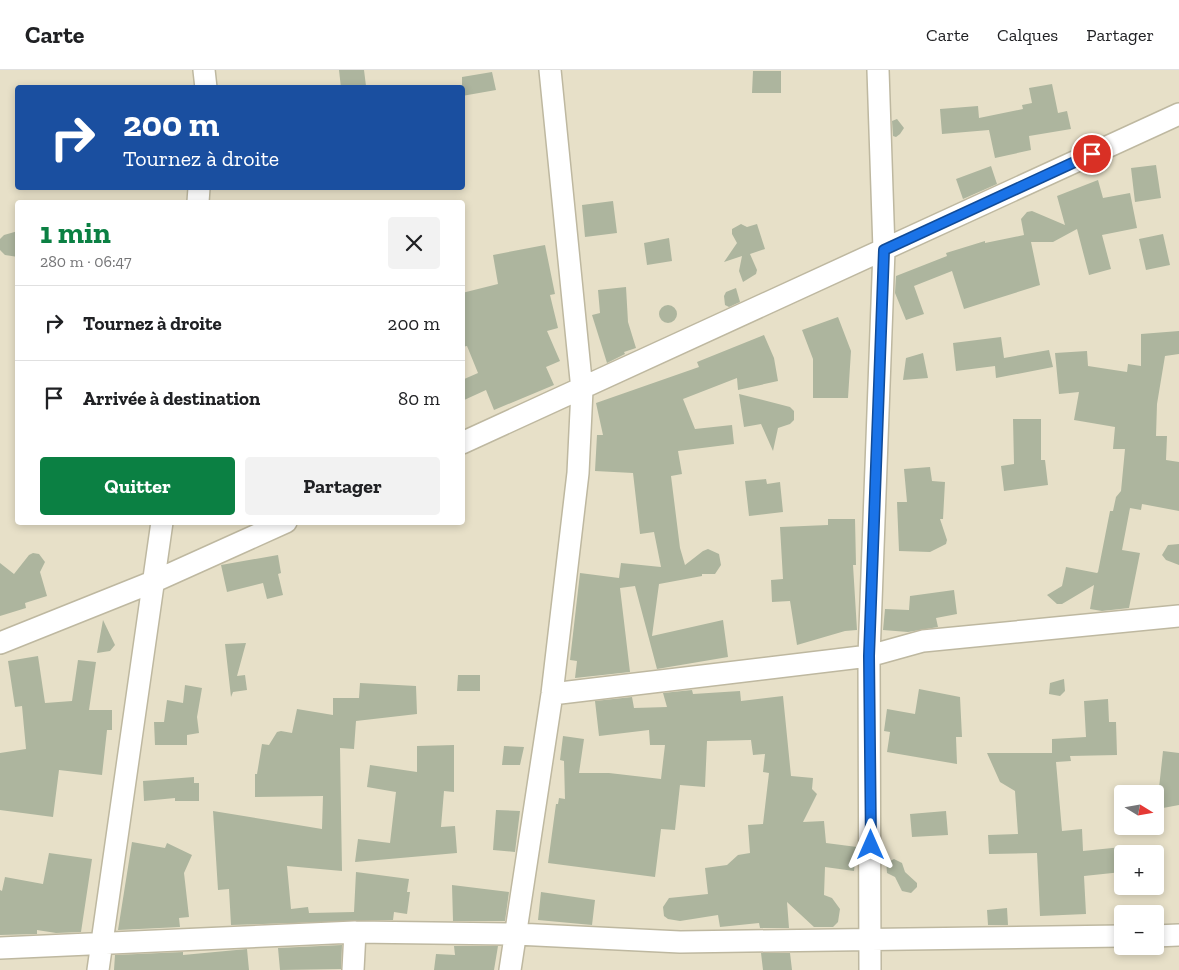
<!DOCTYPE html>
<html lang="fr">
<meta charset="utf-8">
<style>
:root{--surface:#fff;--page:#f2f2f2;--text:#202124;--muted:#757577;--line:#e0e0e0;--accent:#0b8043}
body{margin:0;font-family:"Zilla Slab",serif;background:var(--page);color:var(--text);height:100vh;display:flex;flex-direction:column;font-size:19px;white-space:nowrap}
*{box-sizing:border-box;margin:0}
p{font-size:16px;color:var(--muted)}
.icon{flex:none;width:28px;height:28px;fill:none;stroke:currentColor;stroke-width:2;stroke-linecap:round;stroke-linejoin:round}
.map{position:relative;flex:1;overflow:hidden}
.panel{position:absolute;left:15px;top:130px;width:450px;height:325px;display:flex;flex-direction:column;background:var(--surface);border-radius:5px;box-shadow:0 2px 8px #0003}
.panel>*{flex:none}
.guide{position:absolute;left:15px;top:15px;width:450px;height:105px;border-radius:5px;box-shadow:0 2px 8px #0003;background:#1a4fa0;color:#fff;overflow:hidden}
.needle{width:32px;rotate:101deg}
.fabs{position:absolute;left:1114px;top:715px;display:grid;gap:10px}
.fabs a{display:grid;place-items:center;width:50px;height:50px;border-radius:5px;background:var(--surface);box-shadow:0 2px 8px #0003;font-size:25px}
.pin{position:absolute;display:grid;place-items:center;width:42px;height:42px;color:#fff;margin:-21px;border:2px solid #fff;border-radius:50%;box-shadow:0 1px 5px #0007}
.me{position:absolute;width:55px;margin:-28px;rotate:0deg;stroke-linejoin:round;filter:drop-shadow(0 0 4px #0008)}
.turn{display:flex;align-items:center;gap:18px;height:105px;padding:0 25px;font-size:22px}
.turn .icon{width:65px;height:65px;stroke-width:2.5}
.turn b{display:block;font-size:35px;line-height:42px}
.round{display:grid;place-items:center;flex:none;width:52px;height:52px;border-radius:5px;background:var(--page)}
.headline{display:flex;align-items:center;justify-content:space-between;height:85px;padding:0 25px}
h1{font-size:30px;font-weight:800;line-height:38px;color:var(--accent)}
.button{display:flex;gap:10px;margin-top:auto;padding:10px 25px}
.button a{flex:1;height:58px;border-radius:5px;background:var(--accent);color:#fff;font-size:20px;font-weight:800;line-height:58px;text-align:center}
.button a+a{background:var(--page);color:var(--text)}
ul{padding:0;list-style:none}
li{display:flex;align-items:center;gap:15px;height:75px;padding:0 25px;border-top:1px solid var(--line)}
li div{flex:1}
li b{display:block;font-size:19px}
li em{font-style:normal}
header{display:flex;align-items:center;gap:30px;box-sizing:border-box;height:70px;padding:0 25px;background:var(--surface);border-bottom:1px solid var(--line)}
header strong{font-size:24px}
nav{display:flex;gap:28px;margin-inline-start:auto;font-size:18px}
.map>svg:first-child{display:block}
.building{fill:#adb59e}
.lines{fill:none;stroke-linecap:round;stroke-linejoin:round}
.minor-casing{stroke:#beb8a0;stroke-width:24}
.minor{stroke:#fff;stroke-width:21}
.route-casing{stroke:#114b97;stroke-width:12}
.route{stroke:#1a73e8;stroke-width:9}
</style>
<header>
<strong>Carte</strong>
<nav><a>Carte</a><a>Calques</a><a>Partager</a></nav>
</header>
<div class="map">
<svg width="1179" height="900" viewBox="0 0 1179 900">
<rect width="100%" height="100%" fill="#e7e0c8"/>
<path class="building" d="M 339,0 L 364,0 L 366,16 L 341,18 Z
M 753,1 L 781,1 L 781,23 L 752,23 Z
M 492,2 L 496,20 L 462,26 L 462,7 Z
M 1052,14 L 1058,43 L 1067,41 L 1071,59 L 1029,66 L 1031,80 L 995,88 L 989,60 L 942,64 L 940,39 L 978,36 L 979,48 L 1023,39 L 1022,35 L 1032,33 L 1029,18 Z
M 897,49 L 904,58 L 900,64 L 896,67 L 893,66 L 892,51 Z
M 1156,95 L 1161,128 L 1135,132 L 1131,98 Z
M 991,96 L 997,114 L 963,129 L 956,109 Z
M 1098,110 L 1103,128 L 1130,123 L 1137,158 L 1102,165 L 1111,199 L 1089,205 L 1077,159 L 1053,172 L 1031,172 L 1040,215 L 964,239 L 952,201 L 914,216 L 924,244 L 906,250 L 895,223 L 896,206 L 947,186 L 946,183 L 985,171 L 985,173 L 1024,165 L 1021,149 L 1027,142 L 1032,141 L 1065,155 L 1057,126 Z
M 613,131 L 617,163 L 585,167 L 582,135 Z
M 741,154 L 747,157 L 757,154 L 765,179 L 750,184 L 757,200 L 756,204 L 743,212 L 739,201 L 742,186 L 724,192 L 737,173 L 732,164 L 732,159 Z
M 18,161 L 18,187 L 5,185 L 0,180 L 0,169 L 4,165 Z
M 1163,164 L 1170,195 L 1146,200 L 1139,169 Z
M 669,168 L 672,191 L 647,195 L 644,173 Z
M 545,175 L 555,224 L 550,225 L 558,258 L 547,261 L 560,291 L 546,297 L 554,315 L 494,340 L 486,320 L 462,331 L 462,310 L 478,303 L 467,276 L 462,277 L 462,223 L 498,214 L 493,185 Z
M 626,217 L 628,252 L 636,278 L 624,282 L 625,284 L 607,293 L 592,245 L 600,243 L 598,220 Z
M 736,218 L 740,232 L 729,237 L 725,235 L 724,226 L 726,222 Z
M659 244a9 9 0 1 1 18 0a9 9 0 1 1-18 0Z
M 838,247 L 851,281 L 848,328 L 813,328 L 813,289 L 802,260 Z
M 1179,261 L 1179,284 L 1165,286 L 1157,334 L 1156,366 L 1167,366 L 1166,390 L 1179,392 L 1179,441 L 1142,434 L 1141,440 L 1130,438 L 1122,480 L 1140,483 L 1129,538 L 1102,541 L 1090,539 L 1094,515 L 1062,534 L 1057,534 L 1047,525 L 1062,516 L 1066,497 L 1097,503 L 1098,502 L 1110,441 L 1113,441 L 1116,427 L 1121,421 L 1125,379 L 1113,379 L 1115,357 L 1074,350 L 1079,322 L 1059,324 L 1055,283 L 1087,281 L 1088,296 L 1127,302 L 1128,294 L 1141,296 L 1141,264 Z
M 764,265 L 774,288 L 778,311 L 738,320 L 737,308 L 683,329 L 695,359 L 732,355 L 734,374 L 678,381 L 682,404 L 671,406 L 680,478 L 685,495 L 703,481 L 708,479 L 719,484 L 721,495 L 715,504 L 702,504 L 702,506 L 659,514 L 652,566 L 723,550 L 728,587 L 657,599 L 635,516 L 620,518 L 630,602 L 575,608 L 577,591 L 570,590 L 580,503 L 619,508 L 621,493 L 661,497 L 654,462 L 640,464 L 633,403 L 595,401 L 597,365 L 603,365 L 596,333 L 699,297 L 697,292 Z
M 1001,267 L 1004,288 L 1049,280 L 1053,297 L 996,308 L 995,296 L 956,301 L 953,273 Z
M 923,283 L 928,308 L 903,310 L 906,288 Z
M 739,324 L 790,337 L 794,341 L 794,350 L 790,354 L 778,358 L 773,381 L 761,354 L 744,357 Z
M 1013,349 L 1041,349 L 1041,390 L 1045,390 L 1048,415 L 1004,421 L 1001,396 L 1014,394 Z
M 930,397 L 932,411 L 945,412 L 943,449 L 940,449 L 947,470 L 946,474 L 930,482 L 899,481 L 897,432 L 907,432 L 904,399 Z
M 766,409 L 767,414 L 780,412 L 783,442 L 749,446 L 745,411 Z
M 828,449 L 855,449 L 856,495 L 853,495 L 857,560 L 845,561 L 797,575 L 790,531 L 772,532 L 771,510 L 783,509 L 780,457 L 828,455 Z
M 1179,474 L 1179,495 L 1166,490 L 1162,485 L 1168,475 Z
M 33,483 L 39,484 L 45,492 L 40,502 L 47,526 L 25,533 L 26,538 L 0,546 L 0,493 L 14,504 L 29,485 Z
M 278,485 L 281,503 L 278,504 L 283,525 L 267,529 L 263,513 L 227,522 L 221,495 Z
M 954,520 L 957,544 L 936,548 L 938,557 L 908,562 L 883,560 L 885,539 L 909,540 L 910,526 Z
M 103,550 L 115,575 L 110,581 L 97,583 Z
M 246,573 L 237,606 L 245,605 L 247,620 L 233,622 L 231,627 L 225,574 Z
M 38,586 L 45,633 L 72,631 L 78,590 L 96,592 L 89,640 L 112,640 L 112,660 L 107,660 L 102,705 L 59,700 L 53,747 L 0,740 L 0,683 L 26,679 L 22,636 L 15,637 L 8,591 Z
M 458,605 L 480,605 L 480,621 L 457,621 Z
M 1064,609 L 1065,621 L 1060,626 L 1049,624 L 1050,613 Z
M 360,613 L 416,616 L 417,644 L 356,651 L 354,679 L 340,678 L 342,801 L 287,796 L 291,839 L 308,837 L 309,843 L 354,842 L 356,802 L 409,809 L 407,822 L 410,822 L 407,844 L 394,842 L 393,850 L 231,855 L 229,819 L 218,820 L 213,741 L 322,759 L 323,726 L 255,727 L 255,704 L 257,704 L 262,674 L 269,675 L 277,662 L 281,661 L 292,663 L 297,639 L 333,645 L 333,628 L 359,628 Z
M 185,615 L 202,618 L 197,647 L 199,663 L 187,665 L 187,675 L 155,675 L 154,652 L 164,652 L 167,630 L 183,633 Z
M 919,619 L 960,627 L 962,667 L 956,667 L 957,694 L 887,682 L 890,662 L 884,661 L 887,639 L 915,644 Z
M 692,620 L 693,624 L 740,621 L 741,631 L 783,626 L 791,706 L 813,708 L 812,719 L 817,724 L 803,752 L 824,751 L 826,773 L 857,777 L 854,801 L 825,797 L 824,825 L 832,828 L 840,839 L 838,852 L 833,857 L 814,857 L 787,832 L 789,858 L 760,858 L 759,853 L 720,857 L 718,845 L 680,851 L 668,849 L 664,846 L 663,837 L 669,828 L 708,824 L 705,798 L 727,795 L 738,785 L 750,783 L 748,755 L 763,754 L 769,703 L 763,702 L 765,684 L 753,685 L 751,670 L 707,671 L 705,717 L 680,715 L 675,760 L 661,759 L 655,807 L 548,793 L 556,734 L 558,734 L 559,728 L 565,729 L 564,691 L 560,690 L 563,666 L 584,669 L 579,703 L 609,703 L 661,709 L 665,675 L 650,675 L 649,660 L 599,666 L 595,631 L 632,627 L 634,638 L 667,637 L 663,623 Z
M 1108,629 L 1109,652 L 1116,652 L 1117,685 L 1070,686 L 1071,691 L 1056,692 L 1062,761 L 1082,759 L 1083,781 L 1122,777 L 1122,802 L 1084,806 L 1086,844 L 1040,846 L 1037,783 L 989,784 L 988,765 L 1018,764 L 1015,721 L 1000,712 L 987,683 L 1052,683 L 1052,669 L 1086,667 L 1084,631 Z
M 454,675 L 454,722 L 444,721 L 441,757 L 455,756 L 457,783 L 355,792 L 358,769 L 390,773 L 396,722 L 367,717 L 370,695 L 417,702 L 417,676 Z
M 504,676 L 524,677 L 520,695 L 502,695 Z
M 1163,681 L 1179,683 L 1179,735 L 1163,738 L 1159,718 Z
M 194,707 L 194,713 L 199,713 L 199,731 L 175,731 L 175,728 L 144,731 L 143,711 Z
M 496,740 L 520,741 L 515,782 L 493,780 Z
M 946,741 L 948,765 L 912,767 L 910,744 Z
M 132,772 L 165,778 L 167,773 L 192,785 L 184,803 L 189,847 L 179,848 L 180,857 L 118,860 Z
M 49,783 L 92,789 L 81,862 L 56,863 L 37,860 L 37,864 L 0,865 L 0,820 L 2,821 L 5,807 L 43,814 Z
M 894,789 L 902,793 L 905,802 L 917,813 L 917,817 L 911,823 L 902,821 L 895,807 L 887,803 L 886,791 L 888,792 Z
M 452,815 L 509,822 L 505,851 L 453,851 Z
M 541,822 L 595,830 L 592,855 L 538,850 Z
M 1007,838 L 1008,855 L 988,855 L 987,840 Z
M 342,875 L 341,899 L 280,900 L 278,878 Z
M 454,876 L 498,876 L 494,900 L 434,900 L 436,884 L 455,885 Z
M 247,879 L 249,900 L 114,900 L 115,885 L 183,882 L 183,885 Z
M 761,883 L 790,883 L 792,900 L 763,900 Z"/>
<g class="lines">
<g class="minor-casing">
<path id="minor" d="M 204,0 L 206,18
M 198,132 L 199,118
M 462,373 L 1179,44
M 0,573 L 155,511 L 286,452
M 552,624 L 869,586 L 923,571 L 1179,546
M 1155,866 L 1179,865
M 0,878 L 355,862 L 516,864 L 680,872 L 1122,866
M 98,900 L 162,452
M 353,900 L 355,862
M 510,900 L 552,624 L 578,403 L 582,320 L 550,0
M 870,900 L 869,586 L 884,180 L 878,0"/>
</g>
<use href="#minor" class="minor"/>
</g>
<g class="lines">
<g class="route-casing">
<path id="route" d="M 871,775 L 869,586 L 884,180 L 1092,84"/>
</g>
<use href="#route" class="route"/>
</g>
</svg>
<div class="fabs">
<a><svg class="needle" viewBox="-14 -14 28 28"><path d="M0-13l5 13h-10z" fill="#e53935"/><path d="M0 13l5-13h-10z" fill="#757577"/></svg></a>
<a>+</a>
<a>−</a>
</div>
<div class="pin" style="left:1092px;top:84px;background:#d93025"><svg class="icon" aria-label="arrive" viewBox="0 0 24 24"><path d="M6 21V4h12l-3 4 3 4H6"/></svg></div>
<svg class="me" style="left:871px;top:775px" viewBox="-20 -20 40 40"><path d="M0-17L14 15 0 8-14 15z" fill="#1a73e8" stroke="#fff" stroke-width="4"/></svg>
<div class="guide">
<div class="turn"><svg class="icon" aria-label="right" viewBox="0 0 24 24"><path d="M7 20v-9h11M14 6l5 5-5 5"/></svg><div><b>200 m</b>Tournez à droite</div></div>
</div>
<section class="panel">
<div class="headline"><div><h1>1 min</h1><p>280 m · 06:47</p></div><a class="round"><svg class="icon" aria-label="close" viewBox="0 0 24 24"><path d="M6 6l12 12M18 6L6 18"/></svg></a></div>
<ul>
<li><svg class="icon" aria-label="right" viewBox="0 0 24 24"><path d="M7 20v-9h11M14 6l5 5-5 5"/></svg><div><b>Tournez à droite</b></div><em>200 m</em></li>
<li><svg class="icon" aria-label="arrive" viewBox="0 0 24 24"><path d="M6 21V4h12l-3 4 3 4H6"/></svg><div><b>Arrivée à destination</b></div><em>80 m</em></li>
</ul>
<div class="button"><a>Quitter</a><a>Partager</a></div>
</section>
</div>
